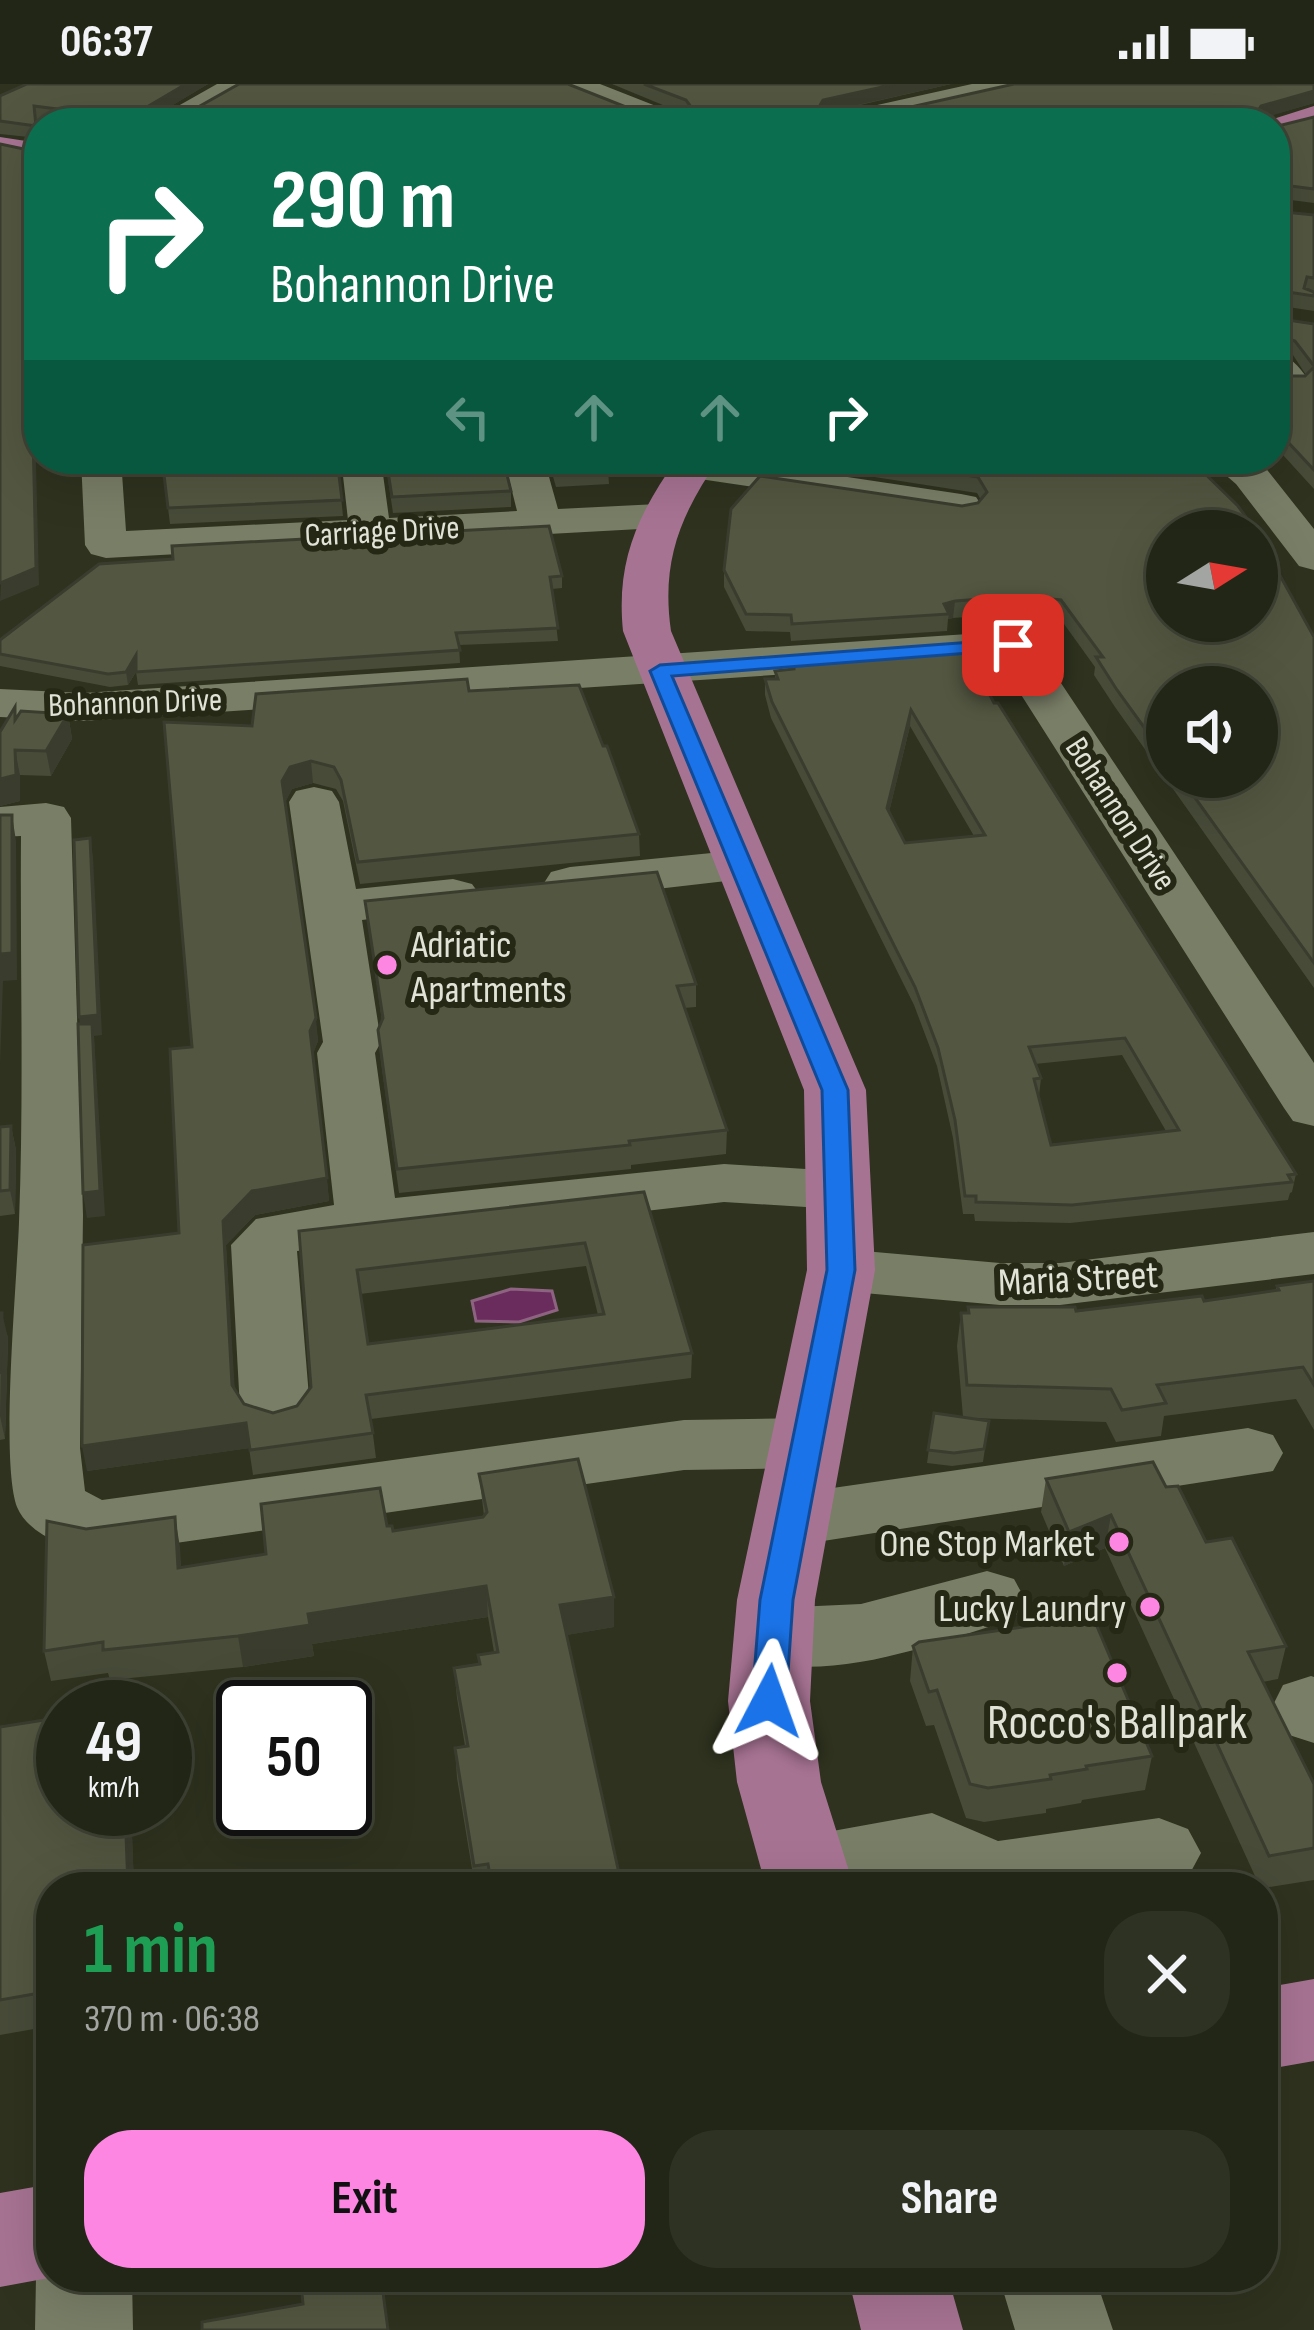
<!DOCTYPE html>
<meta charset="utf-8">
<style>
:root{--surface:#222616;--page:#2e3223;--text:#f1f3f6;--muted:#a2a5a1;--line:#3f4335;--accent:#fd86e2}
body{margin:0;font-family:"Sofia Sans Condensed",sans-serif;background:var(--page);color:var(--text);height:100vh;display:flex;flex-direction:column;font-size:45px;white-space:nowrap}
*{box-sizing:border-box;margin:0}
p{font-size:39px;color:var(--muted)}
.icon{flex:none;width:66px;height:66px;fill:none;stroke:currentColor;stroke-width:2;stroke-linecap:round;stroke-linejoin:round}
.map{position:relative;flex:1;overflow:hidden}
.drawer{position:absolute;left:36px;top:1788px;width:1242px;height:420px;display:flex;flex-direction:column;background:var(--surface);border-radius:48px;box-shadow:0 12px 48px #0002,0 0 0 3px var(--line)}
.drawer>*{flex:none}
.banner{position:absolute;left:24px;top:24px;width:1266px;height:366px;border-radius:48px;box-shadow:0 12px 48px #0002,0 0 0 3px var(--line);background:#0b6e4f;color:#fff;overflow:hidden}
.needle{width:78px;rotate:79deg}
.controls{position:absolute;left:1146px;top:426px;display:grid;gap:24px}
.controls a{display:grid;place-items:center;width:132px;height:132px;border-radius:50%;background:var(--surface);box-shadow:0 12px 48px #0002,0 0 0 3px var(--line);font-size:60px}
.speed{position:absolute;left:36px;top:1596px;display:flex;gap:24px;font-size:60px;font-weight:700;text-align:center}
.speed>*{display:grid;place-content:center;width:156px;height:156px;border-radius:50%;background:var(--surface);box-shadow:0 12px 48px #0002,0 0 0 3px var(--line);line-height:1}
.speed small{font-size:30px;font-weight:400}
.speed .limit{border:6px solid #111;border-radius:18px;background:#fff;color:#111}
.pin{position:absolute;display:grid;place-items:center;width:102px;height:102px;color:#fff;margin:-51px;border-radius:24px;box-shadow:0 6px 18px #0006}
.me{position:absolute;width:132px;margin:-66px;rotate:4deg;stroke-linejoin:round;filter:drop-shadow(0 0 9px #0008)}
.turn{display:flex;align-items:center;gap:42px;height:252px;padding:0 48px;font-size:54px}
.turn .icon{width:156px;height:156px;stroke-width:2.5}
.turn b{display:block;font-size:84px;line-height:102px}
.lanes{display:flex;align-items:center;height:114px;padding:0 48px;background:#0003;justify-content:center;gap:60px;direction:ltr}
.lanes .off{opacity:.35}
.round{display:grid;place-items:center;flex:none;width:126px;height:126px;border-radius:48px;background:var(--page)}
.head{display:flex;align-items:center;justify-content:space-between;height:204px;padding:0 48px}
h1{font-size:72px;font-weight:700;line-height:90px;color:#1e9e55}
.cta{display:flex;gap:24px;margin-top:auto;padding:24px 48px}
.cta a{flex:1;height:138px;border-radius:48px;background:var(--accent);color:#111;font-size:48px;font-weight:700;line-height:138px;text-align:center}
.cta a+a{background:var(--page);color:var(--text)}
.status{display:flex;justify-content:space-between;align-items:center;height:84px;padding:0 60px;background:var(--surface);direction:ltr}
.status svg{height:33px;fill:currentColor}
.map>svg:first-child{display:block}
.water{fill:#6a2c5c;stroke:#8d6381;stroke-width:3}
.lines{fill:none;stroke-linecap:round;stroke-linejoin:round}
.minor{fill:#797e67;fill-rule:evenodd}
.major{fill:#a77393;fill-rule:evenodd}
.wall{fill:#474b38;fill-rule:evenodd}
.shaded-wall{fill:#3a3d2e}
.building{fill:#535741;stroke:#3a3d2e;stroke-width:3;fill-rule:evenodd}
.route{fill:#1a73e8;stroke:#114b97;stroke-width:3}
.poi-dot{fill:#fd86e2;stroke:#252814;stroke-width:4.5}
.labels{text-anchor:middle;stroke-width:12;stroke-linejoin:round;paint-order:stroke}
.far-street-label{font-size:33px;fill:#e0e3d6;stroke:#252814}
.poi-label{font-size:39px;fill:#e0e3d6;stroke:#252814;text-anchor:end}
.street-label{font-size:39px;fill:#e0e3d6;stroke:#252814}
.near-poi-label{font-size:48px;fill:#e0e3d6;stroke:#252814}
</style>
<div class="status"><b>06:37</b><svg viewBox="0 0 49 12"><path d="M0 12V9h3v3zM5 12V6h3v6zM10 12V3h3v9zM15 12V0h3v12zM26 1h20v11H26zM47 4h2v5h-2z"/></svg></div>
<div class="map">
<svg width="1314" height="2246" viewBox="0 0 1314 2246">
<rect width="100%" height="100%" fill="#2e321e"/>
<path class="water" d="M 511,1205 L 552,1207 L 557,1226 L 519,1238 L 476,1237 L 472,1217 Z"/>
<g class="lines">
<path class="minor" d="M 217,0 L 253,0 L 185,39 L 148,39 Z
M 561,0 L 600,0 L 684,33 L 689,39 L 648,39 L 565,6 Z
M 972,0 L 1025,0 L 1021,6 L 873,39 L 818,39 L 823,33 Z
M 1275,268 C 1291,272 1298,282 1308,295 L 1302,303 L 1275,304 Z
M 81,375 L 121,375 L 126,447 L 348,436 L 342,383 L 348,375 L 376,375 L 382,383 L 389,434 L 517,427 L 504,375 L 544,375 L 558,425 L 658,420 L 673,423 L 679,432 L 673,441 L 658,444 L 106,474 L 91,470 L 85,461 Z
M 678,375 L 727,375 L 961,410 L 976,413 L 982,422 L 976,431 L 961,434 L 693,394 L 679,390 L 673,382 Z
M 1207,375 L 1253,375 L 1264,382 L 1314,445 L 1314,486 L 1299,482 L 1236,400 Z
M 1013,547 L 1029,551 L 1314,979 L 1314,1042 L 1293,1037 L 1284,1024 L 999,576 L 83,637 L 0,633 L 0,605 L 83,609 Z
M 314,703 L 332,707 L 339,718 L 356,805 L 453,795 L 472,800 L 480,811 L 472,822 L 362,836 L 381,958 L 375,969 L 395,1114 L 724,1080 L 838,1087 L 860,1092 L 869,1106 L 860,1120 L 838,1125 L 724,1118 L 297,1167 L 310,1325 L 299,1342 L 275,1349 L 251,1342 L 240,1325 L 231,1161 L 256,1135 L 334,1121 L 317,969 L 323,958 L 289,718 L 296,707 Z
M 46,719 L 64,723 L 71,734 L 83,1131 L 80,1364 L 85,1407 L 102,1416 L 684,1336 L 807,1334 L 832,1342 L 842,1359 L 832,1376 L 807,1384 L 684,1386 L 92,1471 C 66,1463 28,1450 17,1423 C 0,1377 17,1198 19,1138 C 24,1010 20,880 21,752 L 0,753 L 0,723 Z
M 742,766 L 761,771 L 768,782 L 761,793 L 570,815 L 551,810 L 544,799 L 551,788 L 570,783 Z
M 1314,1148 L 1314,1190 L 1060,1221 L 1000,1221 L 841,1207 L 818,1201 L 809,1186 L 818,1171 L 841,1165 L 1000,1179 L 1060,1179 Z
M 1248,1344 L 1273,1351 L 1283,1369 L 1273,1387 L 791,1462 L 765,1455 L 755,1436 L 765,1417 L 791,1410 Z
M 987,1487 L 1014,1495 L 1025,1515 L 1014,1535 C 932,1560 831,1601 746,1574 L 735,1553 L 746,1532 L 773,1524 L 861,1520 Z
M 1311,1592 L 1314,1593 L 1314,1659 L 1286,1650 L 1272,1623 L 1283,1601 Z
M 932,1729 L 998,1757 L 1159,1734 L 1188,1745 L 1201,1769 L 1188,1793 L 1161,1803 L 933,1803 C 922,1798 795,1803 771,1803 L 763,1787 L 775,1762 L 805,1752 Z
M 50,2160 L 51,2193 L 132,2193 L 133,2246 L 35,2246 L 36,2193 Z
M 999,2193 L 1095,2193 L 1113,2246 L 1015,2246 Z"/>
<path class="major" d="M 1314,22 L 1314,40 L 1275,50 L 1275,39 L 1261,39 Z
M 0,53 L 39,59 L 39,77 L 0,71 Z
M 677,375 L 719,375 C 680,431 661,478 671,547 L 866,1006 L 875,1186 L 815,1516 L 810,1617 L 821,1698 L 854,1803 L 766,1803 L 737,1698 L 728,1617 L 737,1516 L 807,1186 L 804,1006 L 623,547 C 616,478 637,431 677,375 Z
M 1314,1895 L 1314,1977 L 1263,1986 L 1263,1904 Z
M 51,2100 L 54,2193 L 0,2203 L 0,2109 Z
M 848,2193 L 948,2193 L 963,2246 L 861,2246 Z"/>
</g>
<path class="wall" d="M 27,0 L 208,0 L 156,31 L 687,31 L 612,0 L 951,0 L 821,30 L 875,31 L 1314,19 L 1272,31 L 1278,42 L 1314,33 L 1314,119 L 1275,114 L 1275,39 L 69,39 L 36,35 L 38,54 L 0,50 L 0,12 Z
M 1275,127 L 1314,131 L 1314,227 L 1275,221 Z
M 1275,234 L 1314,240 L 1314,405 L 1283,371 L 1275,366 L 1275,292 L 1305,292 L 1306,291 L 1293,271 L 1275,265 Z
M 162,375 L 344,375 L 338,383 L 343,432 L 170,440 Z
M 381,375 L 503,375 L 511,407 L 511,423 L 393,429 L 386,382 Z
M 548,375 L 607,375 L 609,400 L 556,403 Z
M 785,375 L 1190,375 L 1257,449 L 1277,477 L 1276,484 L 1314,553 L 1314,904 L 1115,623 L 1094,591 L 1095,583 L 1059,533 L 1020,529 L 953,534 L 948,535 L 947,547 L 791,557 L 790,548 L 746,547 L 724,503 L 724,486 L 978,419 L 981,416 L 977,409 L 785,379 ZM 1167,603 L 1257,693 L 1167,693 Z
M 562,492 L 562,504 L 552,505 L 558,557 L 459,561 L 460,579 L 138,601 L 136,588 L 128,601 L 110,603 L 0,582 L 0,556 Z
M 775,587 L 994,619 L 1296,1090 L 1292,1108 L 1290,1109 L 1288,1116 L 1070,1139 L 975,1137 L 974,1130 L 963,1130 L 953,1054 L 937,982 L 914,921 L 771,634 L 765,611 L 765,595 L 775,595 ZM 910,642 L 974,752 L 905,759 L 889,728 ZM 1122,971 L 1166,1047 L 1051,1061 L 1039,1012 L 1041,994 L 1035,980 Z
M 469,607 L 639,750 L 640,772 L 360,800 L 343,717 L 336,705 L 313,699 L 292,705 L 285,718 L 318,957 L 313,969 L 329,1117 L 255,1131 L 226,1161 L 234,1305 L 244,1320 L 273,1329 L 297,1322 L 311,1303 L 299,1147 L 644,1108 L 692,1269 L 691,1294 L 371,1335 L 376,1374 L 253,1391 L 249,1364 L 87,1387 L 179,1149 L 192,963 L 252,642 ZM 586,1182 L 598,1231 L 368,1260 L 360,1210 Z
M 68,630 L 72,655 L 51,692 L 20,691 L 20,717 L 0,722 L 0,648 L 17,633 Z
M 365,817 L 696,900 L 696,923 L 684,924 L 727,1046 L 726,1070 L 631,1081 L 631,1085 L 399,1109 L 380,970 L 378,946 L 382,937 Z
M 11,1042 L 16,1066 L 15,1130 L 0,1132 L 0,1043 Z
M 1314,1197 L 1314,1346 L 1296,1315 L 1164,1332 L 1161,1352 L 1116,1358 L 1106,1338 L 970,1334 L 989,1337 L 983,1378 L 952,1382 L 927,1379 L 934,1329 L 963,1333 L 957,1262 L 961,1229 L 1076,1227 L 1204,1217 L 1275,1207 L 1277,1202 Z
M 0,1229 L 8,1254 L 5,1355 L 0,1356 Z
M 479,1390 L 614,1543 L 566,1551 L 622,1803 L 475,1803 L 457,1694 L 455,1664 L 465,1662 L 457,1614 L 454,1584 L 479,1580 L 478,1571 L 494,1568 L 488,1533 L 312,1560 L 314,1572 L 243,1583 L 110,1596 L 108,1589 L 51,1597 L 44,1567 L 175,1433 L 181,1484 L 266,1470 L 387,1442 L 393,1447 L 484,1432 Z
M 1046,1395 L 1166,1403 L 1286,1562 L 1278,1595 L 1262,1598 L 1314,1700 L 1314,1796 L 1263,1804 L 1260,1803 L 1105,1464 L 1064,1482 L 1041,1428 Z
M 913,1562 L 1152,1672 L 1145,1706 L 1082,1716 L 1081,1719 L 1046,1725 L 1046,1729 L 984,1738 L 966,1734 L 934,1641 L 926,1642 L 910,1597 Z
M 0,1643 L 63,1725 L 131,1725 L 134,1803 L 51,1803 L 51,1942 L 0,1951 Z"/>
<path class="shaded-wall" d="M 186,0 L 208,0 L 146,37 L 142,26 Z
M 896,0 L 951,0 L 822,29 L 817,39 L 815,30 L 823,16 Z
M 1314,7 L 1314,19 L 1260,35 L 1258,27 L 1261,22 Z
M 39,79 L 39,93 L 29,93 L 39,501 L 0,517 L 27,80 Z
M 955,517 L 953,534 L 948,535 L 949,530 L 944,520 Z
M 136,571 L 138,584 L 128,601 L 126,588 Z
M 911,626 L 910,642 L 886,741 L 887,724 Z
M 68,630 L 72,655 L 51,692 L 46,667 Z
M 15,666 L 20,691 L 20,717 L 0,722 L 0,695 Z
M 311,677 L 313,699 L 292,705 L 285,719 L 282,697 L 290,683 Z
M 12,731 L 16,757 L 17,896 L 3,897 L 0,980 L 0,870 Z
M 90,754 L 93,773 L 102,951 L 94,952 L 105,1132 L 87,1134 L 83,1109 L 82,953 L 79,933 L 94,863 Z
M 316,934 L 318,957 L 313,970 L 310,947 Z
M 11,1042 L 16,1066 L 15,1130 L 10,1106 Z
M 327,1094 L 329,1117 L 255,1131 L 226,1161 L 236,1325 L 232,1301 L 223,1137 L 252,1107 Z
M 2,1229 L 8,1254 L 5,1355 L 0,1332 Z
M 246,1339 L 250,1364 L 87,1387 L 82,1362 Z
M 1111,1431 L 1105,1464 L 1064,1482 L 1069,1448 Z
M 175,1433 L 180,1463 L 183,1515 L 178,1484 Z
M 486,1502 L 488,1533 L 312,1560 L 314,1572 L 243,1583 L 238,1552 L 308,1530 Z
M 614,1513 L 614,1543 L 561,1552 L 560,1521 Z
M 125,1725 L 131,1725 L 134,1803 L 128,1803 Z"/>
<path class="building" d="M 27,0 L 186,0 L 142,26 L 146,31 L 184,31 L 239,0 L 568,0 L 646,31 L 689,31 L 694,27 L 686,16 L 644,0 L 896,0 L 823,16 L 815,30 L 875,31 L 1014,0 L 1314,0 L 1314,7 L 1261,22 L 1258,27 L 1272,31 L 1278,42 L 1314,33 L 1314,105 L 1275,100 L 1275,39 L 166,39 L 34,22 L 36,42 L 0,37 L 0,12 Z
M 0,60 L 38,68 L 39,78 L 27,80 L 36,484 L 0,499 Z
M 1275,127 L 1314,131 L 1314,194 L 1307,193 L 1304,204 L 1314,208 L 1314,212 L 1275,206 Z
M 1275,234 L 1314,240 L 1314,282 L 1295,257 L 1275,250 Z
M 1314,283 L 1314,386 L 1286,356 L 1275,349 L 1275,292 L 1305,292 Z
M 162,375 L 337,375 L 342,416 L 168,424 Z
M 386,375 L 503,375 L 511,407 L 392,413 Z
M 552,375 L 607,375 L 608,384 L 556,387 Z
M 862,375 L 1190,375 L 1238,422 L 1256,447 L 1167,447 L 1167,537 L 1257,537 L 1257,449 L 1277,477 L 1272,477 L 1314,553 L 1314,879 L 1180,693 L 1257,693 L 1257,603 L 1167,603 L 1167,675 L 1117,606 L 1096,573 L 1103,573 L 1061,516 L 1021,512 L 955,517 L 944,520 L 949,530 L 792,540 L 791,531 L 746,530 L 724,486 L 731,425 L 760,392 L 962,422 L 978,419 L 987,408 L 978,393 Z
M 549,442 L 562,492 L 550,493 L 558,544 L 456,549 L 460,566 L 136,588 L 136,571 L 126,588 L 108,590 L 0,570 L 0,556 L 99,480 L 173,475 L 172,462 Z
M 967,567 L 994,619 L 998,619 L 1296,1090 L 1288,1091 L 1292,1098 L 1072,1121 L 976,1118 L 976,1112 L 965,1112 L 955,1036 L 938,964 L 915,903 L 772,618 L 765,595 L 778,595 L 775,587 L 794,585 L 794,579 ZM 911,626 L 985,751 L 905,759 L 887,724 ZM 1125,954 L 1179,1046 L 1051,1061 L 1034,995 L 1041,994 L 1029,963 Z
M 467,595 L 469,607 L 579,601 L 603,662 L 607,662 L 639,750 L 358,778 L 341,696 L 334,683 L 311,677 L 290,683 L 282,697 L 316,934 L 310,947 L 327,1094 L 252,1107 L 223,1137 L 232,1301 L 244,1320 L 273,1329 L 297,1322 L 311,1303 L 299,1147 L 644,1108 L 692,1269 L 366,1311 L 373,1349 L 250,1366 L 246,1339 L 82,1362 L 83,1161 L 179,1149 L 170,965 L 192,963 L 164,638 L 252,642 L 256,610 ZM 585,1159 L 604,1230 L 368,1260 L 357,1186 Z
M 15,623 L 15,636 L 21,627 L 68,630 L 46,667 L 15,666 L 16,691 L 0,695 L 0,648 Z
M 0,731 L 12,731 L 12,869 L 0,870 Z
M 90,754 L 98,931 L 79,933 L 74,756 Z
M 657,788 L 696,900 L 677,902 L 727,1046 L 629,1057 L 630,1061 L 397,1085 L 378,946 L 383,934 L 365,817 Z
M 78,940 L 92,940 L 100,1107 L 83,1109 Z
M 11,1042 L 10,1106 L 0,1107 L 0,1043 Z
M 1314,1197 L 1314,1301 L 1303,1283 L 1157,1301 L 1166,1319 L 1122,1326 L 1111,1305 L 967,1301 L 961,1229 L 969,1229 L 968,1223 L 1075,1223 L 1076,1227 L 1202,1212 L 1204,1217 L 1279,1206 L 1277,1202 Z
M 0,1229 L 2,1229 L 0,1290 Z
M 934,1329 L 989,1337 L 984,1365 L 954,1369 L 928,1366 Z
M 578,1375 L 614,1513 L 560,1521 L 622,1803 L 492,1803 L 488,1780 L 474,1782 L 455,1664 L 468,1662 L 454,1584 L 480,1580 L 478,1571 L 498,1568 L 486,1502 L 308,1530 L 310,1541 L 238,1552 L 103,1566 L 103,1558 L 44,1567 L 47,1437 L 86,1445 L 175,1433 L 178,1484 L 266,1470 L 261,1420 L 380,1404 L 387,1442 L 392,1442 L 393,1447 L 483,1433 L 487,1428 L 479,1390 Z
M 1153,1378 L 1166,1403 L 1178,1402 L 1206,1458 L 1232,1454 L 1286,1562 L 1248,1568 L 1314,1700 L 1314,1764 L 1269,1772 L 1111,1431 L 1069,1448 L 1046,1395 Z
M 1093,1533 L 1152,1672 L 1086,1682 L 1087,1685 L 1050,1691 L 1051,1695 L 988,1704 L 970,1700 L 937,1606 L 929,1608 L 913,1562 L 919,1558 Z
M 63,1633 L 63,1725 L 125,1725 L 128,1803 L 51,1803 L 51,1907 L 0,1916 L 0,1643 Z
M 340,2193 L 381,2193 L 388,2246 L 202,2246 L 202,2238 L 303,2220 L 301,2200 Z"/>
<path class="route" d="M 1013,555 L 1023,561 L 1020,565 L 672,592 L 848,1006 L 855,1186 L 793,1516 L 786,1617 L 781,1626 L 769,1630 L 757,1626 L 752,1617 L 760,1516 L 827,1186 L 822,1006 L 650,587 L 660,581 Z"/>
<g class="poi-dot">
<circle cx="387" cy="881" r="12"/>
<circle cx="1119" cy="1458" r="12"/>
<circle cx="1150" cy="1523" r="12"/>
<circle cx="1117" cy="1589" r="12"/>
</g>
<g class="labels">
<g class="far-street-label">
<text transform="translate(382 446) rotate(-3)" y="12">Carriage Drive</text>
<text transform="translate(135 617) rotate(-2)" y="12">Bohannon Drive</text>
<text transform="translate(1122 729) rotate(57)" y="12">Bohannon Drive</text>
</g>
<g class="poi-label">
<text x="411" y="873" text-anchor="start">Adriatic<tspan x="411" dy="45">Apartments</tspan></text>
<text x="1095" y="1472">One Stop Market</text>
<text x="1126" y="1537">Lucky Laundry</text>
</g>
<g class="street-label">
<text transform="translate(1078 1193) rotate(-3)" y="14">Maria Street</text>
</g>
<g class="near-poi-label">
<text x="1117" y="1654">Rocco's Ballpark</text>
</g>
</g>
</svg>
<div class="controls">
<a><svg class="needle" viewBox="-14 -14 28 28"><path d="M0-13l5 13h-10z" fill="#e53935"/><path d="M0 13l5-13h-10z" fill="#a2a5a1"/></svg></a>
<a><svg class="icon" aria-label="sound" viewBox="0 0 24 24"><path d="M4 9h4l5-4v14l-5-4H4zM17 9q2 3 0 6"/></svg></a>
</div>
<div class="speed"><div>49<small>km/h</small></div><div class="limit">50</div></div>
<div class="pin" style="left:1013px;top:561px;background:#d93025"><svg class="icon" aria-label="arrive" viewBox="0 0 24 24"><path d="M6 21V4h12l-3 4 3 4H6"/></svg></div>
<svg class="me" style="left:769px;top:1617px" viewBox="-20 -20 40 40"><path d="M0-17L14 15 0 8-14 15z" fill="#1a73e8" stroke="#fff" stroke-width="4"/></svg>
<div class="banner">
<div class="turn"><svg class="icon" aria-label="right" viewBox="0 0 24 24"><path d="M7 20v-9h11M14 6l5 5-5 5"/></svg><div><b>290 m</b>Bohannon Drive</div></div>
<div class="lanes"><svg class="icon off" aria-label="left" viewBox="0 0 24 24"><path d="M17 20v-9H6M10 6l-5 5 5 5"/></svg><svg class="icon off" aria-label="ahead" viewBox="0 0 24 24"><path d="M12 20V5M6 11l6-6 6 6"/></svg><svg class="icon off" aria-label="ahead" viewBox="0 0 24 24"><path d="M12 20V5M6 11l6-6 6 6"/></svg><svg class="icon" aria-label="right" viewBox="0 0 24 24"><path d="M7 20v-9h11M14 6l5 5-5 5"/></svg></div>
</div>
<section class="drawer">
<div class="head"><div><h1>1 min</h1><p>370 m · 06:38</p></div><a class="round"><svg class="icon" aria-label="close" viewBox="0 0 24 24"><path d="M6 6l12 12M18 6L6 18"/></svg></a></div>
<div class="cta"><a>Exit</a><a>Share</a></div>
</section>
</div>
